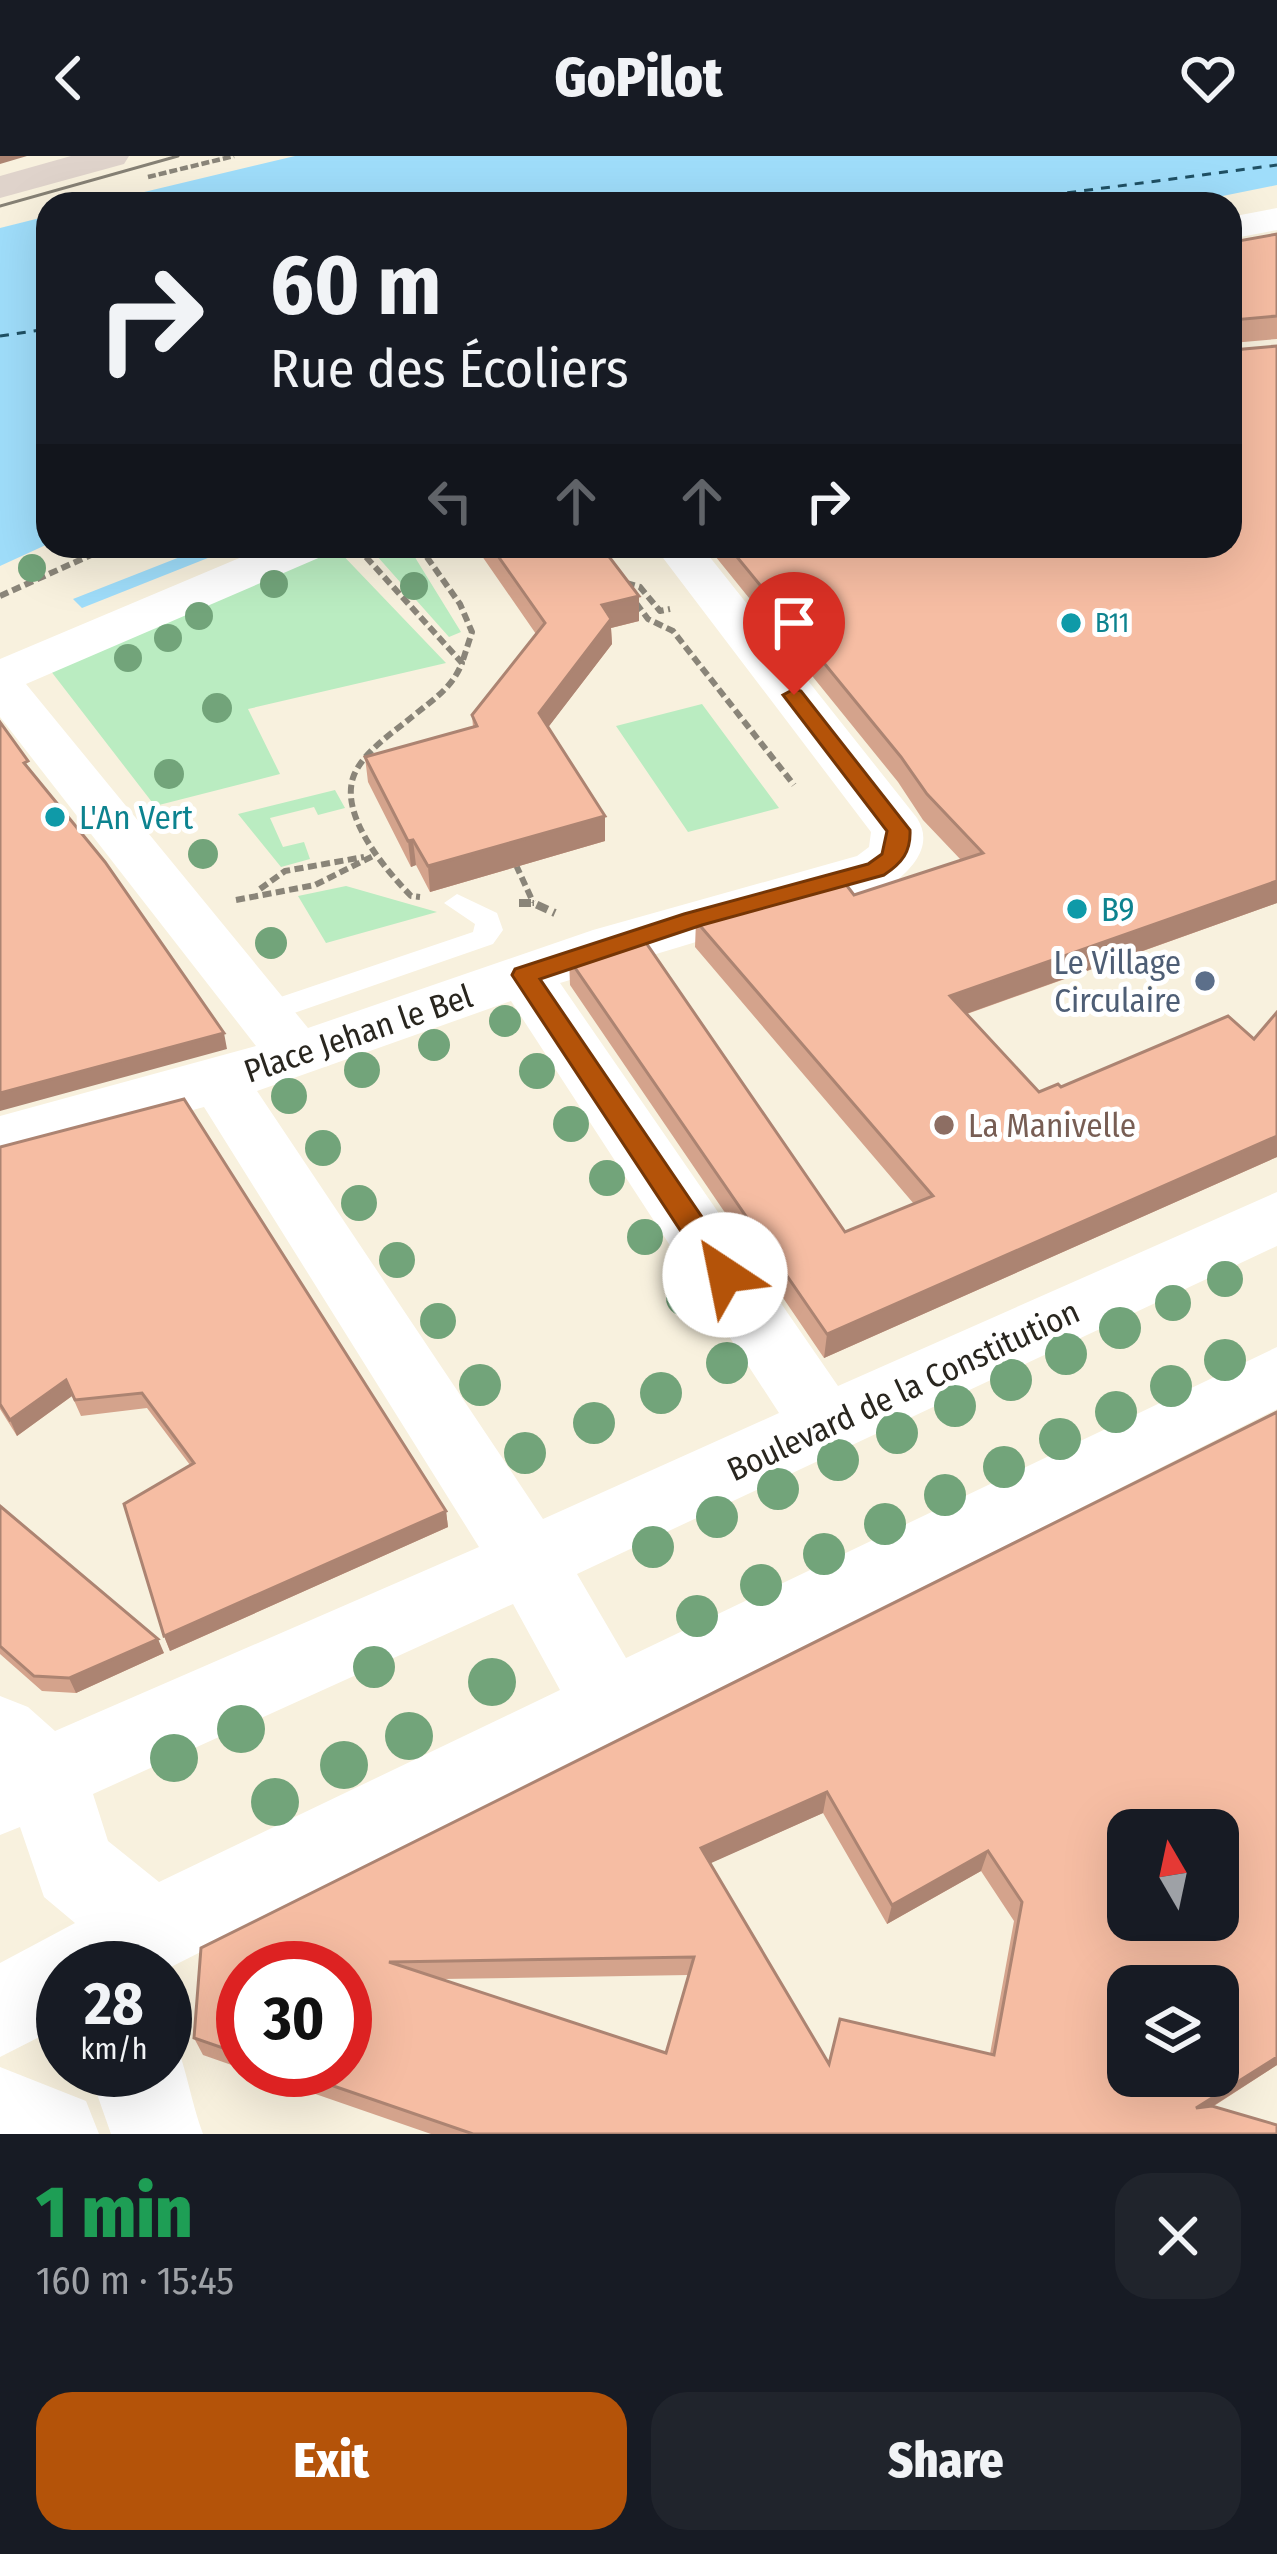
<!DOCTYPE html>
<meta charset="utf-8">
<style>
:root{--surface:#171b24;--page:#20242c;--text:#f1f3f6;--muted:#9ea1a6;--accent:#b45309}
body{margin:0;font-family:"Fira Sans Condensed",sans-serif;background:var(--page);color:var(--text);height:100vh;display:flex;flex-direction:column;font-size:45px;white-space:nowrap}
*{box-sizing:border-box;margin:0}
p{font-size:39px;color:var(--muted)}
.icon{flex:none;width:66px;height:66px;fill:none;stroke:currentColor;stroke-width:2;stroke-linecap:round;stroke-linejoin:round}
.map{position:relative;height:1978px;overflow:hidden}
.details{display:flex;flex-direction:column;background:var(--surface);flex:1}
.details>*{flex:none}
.hud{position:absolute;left:36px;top:36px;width:1206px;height:366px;border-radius:36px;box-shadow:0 12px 48px #0002;background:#171b24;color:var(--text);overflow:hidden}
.needle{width:78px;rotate:351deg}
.controls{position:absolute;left:1107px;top:1653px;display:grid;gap:24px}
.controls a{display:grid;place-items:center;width:132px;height:132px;border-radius:24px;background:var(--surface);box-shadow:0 12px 48px #0002;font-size:60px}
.speed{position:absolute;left:36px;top:1785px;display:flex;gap:24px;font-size:60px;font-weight:700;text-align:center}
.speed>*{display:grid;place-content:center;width:156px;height:156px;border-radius:50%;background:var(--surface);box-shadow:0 12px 48px #0002;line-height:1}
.speed small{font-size:30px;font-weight:400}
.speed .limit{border:18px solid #d22;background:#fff;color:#111}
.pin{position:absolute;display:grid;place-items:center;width:102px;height:102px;color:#fff;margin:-123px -51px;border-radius:50% 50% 50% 0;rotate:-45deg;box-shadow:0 0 12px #0007}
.pin .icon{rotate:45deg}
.me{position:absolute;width:132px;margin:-66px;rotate:326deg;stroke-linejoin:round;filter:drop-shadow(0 0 9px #0008)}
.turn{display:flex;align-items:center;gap:42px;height:252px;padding:0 36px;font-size:54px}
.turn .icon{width:156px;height:156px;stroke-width:2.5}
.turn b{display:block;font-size:84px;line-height:102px}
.lanes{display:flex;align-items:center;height:114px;padding:0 36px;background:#0003;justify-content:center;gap:60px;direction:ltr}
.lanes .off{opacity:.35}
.round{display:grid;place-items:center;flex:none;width:126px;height:126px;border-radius:36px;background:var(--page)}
.head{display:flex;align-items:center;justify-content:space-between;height:204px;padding:0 36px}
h1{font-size:72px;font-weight:800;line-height:90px;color:#1e9e55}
.primary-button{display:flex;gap:24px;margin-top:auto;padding:24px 36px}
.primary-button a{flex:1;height:138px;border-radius:36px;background:var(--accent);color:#fff;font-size:48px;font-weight:800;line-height:138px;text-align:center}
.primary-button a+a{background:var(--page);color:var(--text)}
header{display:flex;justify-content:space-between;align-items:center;height:156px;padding:0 36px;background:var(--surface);font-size:54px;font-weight:800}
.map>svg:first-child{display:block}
.green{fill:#baecc1}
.water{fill:#9fddfa}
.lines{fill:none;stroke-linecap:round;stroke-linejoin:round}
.ferry{stroke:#1f5064;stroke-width:3;stroke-dasharray:9 8;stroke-linecap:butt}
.path-far2{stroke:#8a8579;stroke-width:4.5;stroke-dasharray:8 3;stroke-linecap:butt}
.path-far1{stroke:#8a8579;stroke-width:6;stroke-dasharray:9 4.5;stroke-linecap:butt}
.path{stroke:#8a8579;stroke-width:8;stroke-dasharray:12 6;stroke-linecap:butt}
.lane{fill:#fff;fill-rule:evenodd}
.street{fill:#fff;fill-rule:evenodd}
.secondary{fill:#dfd3cb;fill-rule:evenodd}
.tram{stroke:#868175;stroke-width:3}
.tree{fill:#72a47a}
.wall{fill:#d4a38c;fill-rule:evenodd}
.shaded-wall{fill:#ac8472}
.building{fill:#f6bda3;stroke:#ac8472;stroke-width:3;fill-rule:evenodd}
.route{fill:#b45309;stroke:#753606;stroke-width:3}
.culture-dot{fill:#0f9aa8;stroke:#fff;stroke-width:4.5}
.service-dot{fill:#5c6f8a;stroke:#fff;stroke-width:4.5}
.education-dot{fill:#8d6e63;stroke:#fff;stroke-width:4.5}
.labels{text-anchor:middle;stroke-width:10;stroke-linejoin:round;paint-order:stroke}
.far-culture-label{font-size:27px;fill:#0d838f;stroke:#fff;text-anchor:start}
.culture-label{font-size:33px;fill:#0d838f;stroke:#fff;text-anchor:start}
.service-label{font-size:33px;fill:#4e5e75;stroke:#fff;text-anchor:end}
.street-label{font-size:33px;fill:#29261f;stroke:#fff}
.education-label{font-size:33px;fill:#785e54;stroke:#fff;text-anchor:start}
</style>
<header><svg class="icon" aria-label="back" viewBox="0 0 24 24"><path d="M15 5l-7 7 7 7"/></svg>GoPilot<svg class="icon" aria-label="heart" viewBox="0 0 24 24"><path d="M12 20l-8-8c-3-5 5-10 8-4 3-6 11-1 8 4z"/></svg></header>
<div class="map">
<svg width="1277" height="1978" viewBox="0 0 1277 1978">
<rect width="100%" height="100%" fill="#f8f1de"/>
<path class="green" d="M 307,390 L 334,390 L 446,507 L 248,553 L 280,618 L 155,650 L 40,501 Z
M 368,390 L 408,390 L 461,476 L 449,481 Z
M 702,548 L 779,652 L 688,676 L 616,570 Z
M 335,634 L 345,652 L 318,659 L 314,651 L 270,662 L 283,691 L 304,686 L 310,703 L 281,711 L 238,658 Z
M 346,730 L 437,756 L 326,787 L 298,740 Z"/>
<path class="water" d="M 295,0 L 1277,0 L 1277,29 L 1183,48 L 94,48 Z
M 48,60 L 48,388 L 0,410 L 0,72 Z
M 208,390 L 228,394 L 82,452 L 73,443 Z"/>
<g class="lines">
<path class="ferry" d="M 983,48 L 1277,9
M 0,180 L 48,173"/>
<path class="path-far2" d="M 148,21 L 234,0"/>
<path class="path-far1" d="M 419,390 L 460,448 L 472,476 L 462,507
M 357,391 L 462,507 C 452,532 434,543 413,560 C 394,576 364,595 354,619 C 338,659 386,714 411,740 L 420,741
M 626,427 L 640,431 L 660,455 L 670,453
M 0,440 L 111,390
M 636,447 L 648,463 L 673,475 L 794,629
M 516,709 L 533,746
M 260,733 L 285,715 L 364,701
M 236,744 L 315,729 L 375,699
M 519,747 L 534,747"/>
<path class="path" d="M 519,747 L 533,747 L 555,757"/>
<path class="lane" d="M 457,738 L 497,757 L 503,774 L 493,788 L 274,864 L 254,864 L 250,857 L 254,850 L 473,776 L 475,768 L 444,747 Z"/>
<path class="street" d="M 1277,52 L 1277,74 L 1230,83 L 1230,61 Z
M 268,390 L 330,390 L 323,400 L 26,528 L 308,872 L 593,774 L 857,700 L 869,691 L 871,676 L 654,390 L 701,390 L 917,662 C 933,687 916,709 895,726 L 560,827 L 838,1230 L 1277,1036 L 1277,1090 L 577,1418 L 626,1502 L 1277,1191 L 1277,1253 L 165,1814 L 63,1812 L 63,1869 L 0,1901 L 0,1807 L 75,1767 L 44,1741 L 20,1671 L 0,1679 L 0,1540 L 28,1551 L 55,1575 L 479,1391 L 204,951 L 0,1006 L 0,960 L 256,890 L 0,561 L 0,503 ZM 511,845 L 779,1257 L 543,1363 L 257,935 ZM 513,1448 L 560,1534 L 159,1726 L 108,1685 L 93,1638 Z
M 165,1878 L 174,1882 C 187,1914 191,1946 203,1978 L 111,1978 L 97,1938 L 97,1914 L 165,1914 Z
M 0,1911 L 86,1945 L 99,1978 L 0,1978 Z"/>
<path class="secondary" d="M 71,0 L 129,0 L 124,8 L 0,42 L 0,20 Z"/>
<path class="tram" d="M 0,50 L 178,0"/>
</g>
<g class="tree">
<circle cx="32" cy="412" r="14"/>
<circle cx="274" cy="428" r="14"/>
<circle cx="414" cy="430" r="14"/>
<circle cx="199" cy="460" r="14"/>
<circle cx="168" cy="482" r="14"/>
<circle cx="128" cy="502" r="14"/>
<circle cx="217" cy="552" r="15"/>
<circle cx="169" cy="618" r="15"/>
<circle cx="203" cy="698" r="15"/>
<circle cx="271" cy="787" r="16"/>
<circle cx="505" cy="865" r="16"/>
<circle cx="434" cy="889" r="16"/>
<circle cx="362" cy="914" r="18"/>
<circle cx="537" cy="915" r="18"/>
<circle cx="289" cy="940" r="18"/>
<circle cx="571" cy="968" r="18"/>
<circle cx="323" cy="992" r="18"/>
<circle cx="607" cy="1022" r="18"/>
<circle cx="359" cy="1047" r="18"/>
<circle cx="645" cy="1081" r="18"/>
<circle cx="397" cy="1104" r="18"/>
<circle cx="1225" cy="1123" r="18"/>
<circle cx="684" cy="1142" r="18"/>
<circle cx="1173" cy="1147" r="18"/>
<circle cx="438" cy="1165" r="18"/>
<circle cx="1120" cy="1172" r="21"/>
<circle cx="1066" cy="1198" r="21"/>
<circle cx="1225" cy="1204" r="21"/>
<circle cx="727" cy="1207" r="21"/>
<circle cx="1011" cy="1224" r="21"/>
<circle cx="480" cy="1229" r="21"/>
<circle cx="1171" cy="1230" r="21"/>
<circle cx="661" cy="1237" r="21"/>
<circle cx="955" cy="1250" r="21"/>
<circle cx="1116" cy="1256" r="21"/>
<circle cx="594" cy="1267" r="21"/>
<circle cx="897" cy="1277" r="21"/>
<circle cx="1060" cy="1283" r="21"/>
<circle cx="525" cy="1297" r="21"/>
<circle cx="838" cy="1304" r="21"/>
<circle cx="1004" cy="1311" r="21"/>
<circle cx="778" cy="1333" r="21"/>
<circle cx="945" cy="1339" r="21"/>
<circle cx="717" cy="1361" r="21"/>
<circle cx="885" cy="1368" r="21"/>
<circle cx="653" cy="1391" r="21"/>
<circle cx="824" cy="1398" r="21"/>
<circle cx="761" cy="1429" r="21"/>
<circle cx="697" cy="1460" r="21"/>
<circle cx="374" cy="1511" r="21"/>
<circle cx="492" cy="1526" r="24"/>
<circle cx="241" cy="1573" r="24"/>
<circle cx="409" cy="1580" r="24"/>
<circle cx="174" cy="1602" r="24"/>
<circle cx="344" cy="1609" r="24"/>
<circle cx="275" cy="1646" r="24"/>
</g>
<path class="wall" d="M 1277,78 L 1277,183 L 1232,187 L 1232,194 L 1277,190 L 1277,747 L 967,858 L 1039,936 L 1058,928 L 1061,931 L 1228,860 L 1254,883 L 1277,856 L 1277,1001 L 824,1202 L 570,829 L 569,803 L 642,781 L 845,1076 L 914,1048 L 695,791 L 696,765 L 841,722 L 854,739 L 961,704 L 923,664 L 898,626 L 707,390 L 1230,390 L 1230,84 L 1233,86 Z
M 475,390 L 601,390 L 639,465 L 611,472 L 612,488 L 548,571 L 605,660 L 605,685 L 430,736 L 416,709 L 411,711 L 368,626 L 365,601 L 473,571 L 472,559 L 536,478 Z
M 0,991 L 446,1355 L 448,1371 L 170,1495 L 164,1480 L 190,1309 L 147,1252 L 81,1260 L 72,1240 L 17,1280 L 0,1253 Z
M 1277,1256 L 1277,1909 L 1214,1950 L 1277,1969 L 1277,1978 L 431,1978 L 246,1914 L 345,1914 L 345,1812 L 243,1812 L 243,1913 L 203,1899 L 194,1882 L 201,1792 ZM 823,1657 L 887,1768 L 981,1715 L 1014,1765 L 990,1898 L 840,1863 L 829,1908 L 710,1707 ZM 1128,1674 L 1218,1674 L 1218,1764 L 1128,1764 ZM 689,1819 L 666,1897 L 442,1823 ZM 1128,1830 L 1218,1830 L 1218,1920 L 1128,1920 Z
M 0,1350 L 164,1497 L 76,1537 L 42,1535 L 0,1498 Z"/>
<path class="shaded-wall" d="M 0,0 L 27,0 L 0,8 Z
M 639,440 L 639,465 L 611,472 L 612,488 L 540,582 L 539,557 L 602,449 Z
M 605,660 L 605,685 L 430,736 L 428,710 Z
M 413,684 L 416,709 L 411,711 L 408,685 Z
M 1277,725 L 1277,747 L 946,865 L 950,840 Z
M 224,877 L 227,893 L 0,955 L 0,937 Z
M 1277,980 L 1277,1001 L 824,1202 L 827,1178 Z
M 66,1224 L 72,1240 L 17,1280 L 10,1264 Z
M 446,1355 L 448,1371 L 170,1495 L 164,1480 Z
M 158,1483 L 164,1497 L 76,1537 L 69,1522 Z
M 827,1636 L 823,1657 L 700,1712 L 701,1692 Z
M 988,1695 L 981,1715 L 887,1768 L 892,1749 Z
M 1277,1901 L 1277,1909 L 1185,1968 L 1196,1952 Z"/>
<path class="building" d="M 1277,78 L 1277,160 L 1232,164 L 1232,194 L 1277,190 L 1277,725 L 950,840 L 1039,936 L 1058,928 L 1061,931 L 1228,860 L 1254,883 L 1277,856 L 1277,980 L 827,1178 L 569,803 L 642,781 L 845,1076 L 933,1040 L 696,765 L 841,722 L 854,739 L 983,697 L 927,638 L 901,601 L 728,390 L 1230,390 L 1230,84 L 1233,86 Z
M 491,390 L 601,390 L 639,440 L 602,449 L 611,463 L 539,557 L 605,660 L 428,710 L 413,684 L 408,685 L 365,601 L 477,570 L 472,559 L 545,467 Z
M 0,566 L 28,605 L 24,607 L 105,706 L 224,877 L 0,937 Z
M 184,943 L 446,1355 L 164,1480 L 124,1348 L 194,1307 L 142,1237 L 75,1244 L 66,1224 L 10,1264 L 0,1248 L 0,991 Z
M 1277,1256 L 1277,1901 L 1196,1952 L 1212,1950 L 1277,1969 L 1277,1978 L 473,1978 L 287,1914 L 345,1914 L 345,1812 L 243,1812 L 243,1899 L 194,1882 L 201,1792 ZM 827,1636 L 892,1749 L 988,1695 L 1022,1746 L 994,1899 L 840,1863 L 829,1908 L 701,1692 ZM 1128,1674 L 1218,1674 L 1218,1764 L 1128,1764 ZM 694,1801 L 666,1897 L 389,1806 ZM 1128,1830 L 1218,1830 L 1218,1920 L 1128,1920 Z
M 0,1350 L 158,1483 L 69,1522 L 34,1520 L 0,1490 Z"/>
<path class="route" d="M 794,533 L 801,535 L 910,674 C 911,696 902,707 884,719 L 702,769 L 540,823 L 736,1111 L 740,1119 L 736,1127 L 715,1127 L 512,819 L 515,813 L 684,758 L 868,708 L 882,698 L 887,675 L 783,539 Z"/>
<g class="culture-dot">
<circle cx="1071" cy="467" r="12"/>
<circle cx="55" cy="661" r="12"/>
<circle cx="1077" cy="753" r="12"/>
</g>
<circle class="service-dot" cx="1205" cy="825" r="12"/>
<circle class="education-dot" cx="944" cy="969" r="12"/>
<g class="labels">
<g class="far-culture-label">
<text x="1095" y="476">B11</text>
</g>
<g class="culture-label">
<text x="79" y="673">L'An Vert</text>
<text x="1101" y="765">B9</text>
</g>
<g class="service-label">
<text x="1181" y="818">Le Village<tspan x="1181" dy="38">Circulaire</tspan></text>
</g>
<g class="street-label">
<text transform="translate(358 877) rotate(-19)" y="12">Place Jehan le Bel</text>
<text transform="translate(903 1234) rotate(-25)" y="12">Boulevard de la Constitution</text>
</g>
<g class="education-label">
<text x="968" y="981">La Manivelle</text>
</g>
</g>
</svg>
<div class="controls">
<a><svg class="needle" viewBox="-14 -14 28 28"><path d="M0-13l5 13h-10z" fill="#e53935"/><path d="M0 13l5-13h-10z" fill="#9ea1a6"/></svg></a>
<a><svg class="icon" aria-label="layers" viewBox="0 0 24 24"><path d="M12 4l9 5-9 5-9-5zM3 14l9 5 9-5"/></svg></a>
</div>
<div class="speed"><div>28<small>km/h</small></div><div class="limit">30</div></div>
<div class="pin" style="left:794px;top:539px;background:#d93025"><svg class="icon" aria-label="arrive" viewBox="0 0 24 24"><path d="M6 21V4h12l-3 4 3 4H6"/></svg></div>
<svg class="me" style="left:725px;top:1119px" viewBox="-20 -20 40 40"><circle r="19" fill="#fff"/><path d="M0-13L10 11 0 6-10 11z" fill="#b45309"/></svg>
<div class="hud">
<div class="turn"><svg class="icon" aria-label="right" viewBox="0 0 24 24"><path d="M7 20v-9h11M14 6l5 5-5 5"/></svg><div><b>60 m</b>Rue des Écoliers</div></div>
<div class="lanes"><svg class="icon off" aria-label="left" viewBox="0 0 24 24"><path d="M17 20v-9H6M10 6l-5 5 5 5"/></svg><svg class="icon off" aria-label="ahead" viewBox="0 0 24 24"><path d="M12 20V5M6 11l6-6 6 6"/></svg><svg class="icon off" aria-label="ahead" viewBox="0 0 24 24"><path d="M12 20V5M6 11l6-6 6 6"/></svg><svg class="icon" aria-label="right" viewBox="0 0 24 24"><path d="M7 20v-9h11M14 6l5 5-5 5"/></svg></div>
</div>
</div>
<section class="details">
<div class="head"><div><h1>1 min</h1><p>160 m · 15:45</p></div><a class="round"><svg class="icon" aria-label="close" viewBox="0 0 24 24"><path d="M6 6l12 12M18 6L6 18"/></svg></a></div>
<div class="primary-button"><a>Exit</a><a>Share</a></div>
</section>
